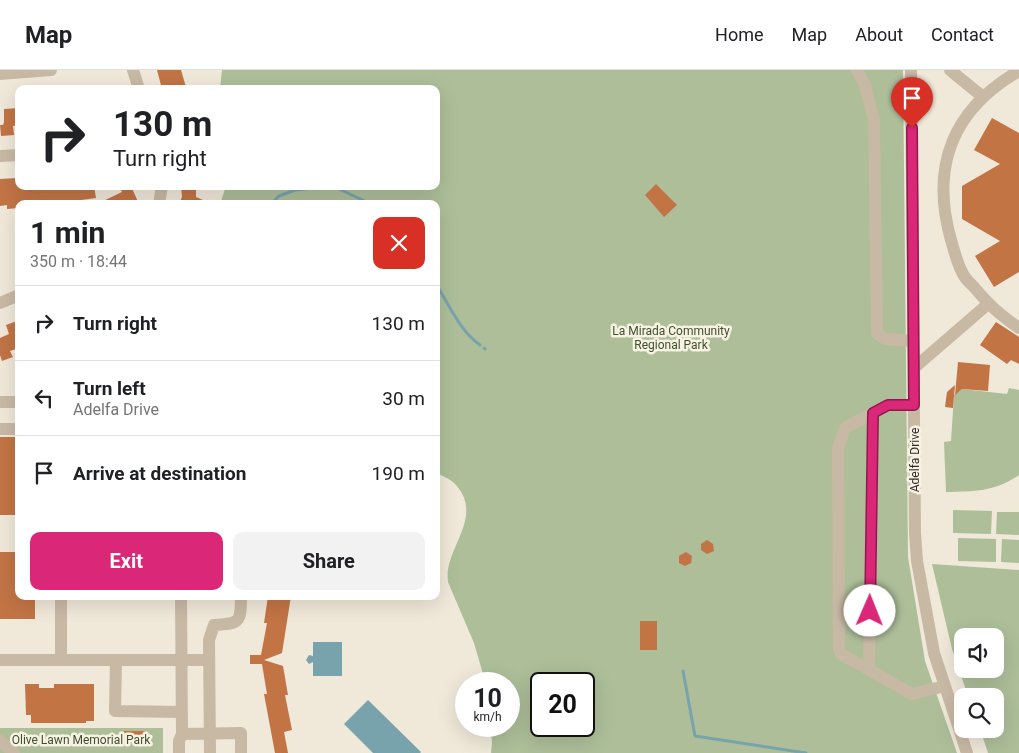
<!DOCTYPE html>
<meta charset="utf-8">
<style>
:root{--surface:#fff;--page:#f2f2f2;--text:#202124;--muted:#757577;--line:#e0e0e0;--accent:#db2777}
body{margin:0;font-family:Roboto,sans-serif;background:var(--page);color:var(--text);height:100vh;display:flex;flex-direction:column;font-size:19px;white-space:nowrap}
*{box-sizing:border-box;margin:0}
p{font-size:16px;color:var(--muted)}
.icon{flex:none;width:28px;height:28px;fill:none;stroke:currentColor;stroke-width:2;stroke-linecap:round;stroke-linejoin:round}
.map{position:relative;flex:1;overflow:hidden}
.panel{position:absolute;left:15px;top:130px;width:425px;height:400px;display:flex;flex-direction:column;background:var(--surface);border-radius:10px;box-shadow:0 5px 20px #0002}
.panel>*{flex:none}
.banner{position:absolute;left:15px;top:15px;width:425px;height:105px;border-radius:10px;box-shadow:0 5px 20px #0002;background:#fff;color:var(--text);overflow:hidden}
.buttons{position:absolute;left:954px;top:558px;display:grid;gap:10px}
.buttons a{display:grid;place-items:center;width:50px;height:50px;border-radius:10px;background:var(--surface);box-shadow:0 5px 20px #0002;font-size:25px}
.speed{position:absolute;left:455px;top:602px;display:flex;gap:10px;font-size:25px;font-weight:700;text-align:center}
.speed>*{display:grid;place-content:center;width:65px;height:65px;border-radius:50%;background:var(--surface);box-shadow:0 5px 20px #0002;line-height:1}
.speed small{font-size:12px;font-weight:400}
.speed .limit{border:2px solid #111;border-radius:8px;background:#fff;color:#111}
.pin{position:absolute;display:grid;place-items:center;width:42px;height:42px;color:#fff;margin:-51px -21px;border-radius:50% 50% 50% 0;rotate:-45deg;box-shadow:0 0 5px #0007}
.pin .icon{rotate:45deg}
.me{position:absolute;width:55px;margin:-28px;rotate:1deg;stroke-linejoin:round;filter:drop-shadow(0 0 4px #0008)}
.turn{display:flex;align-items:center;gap:18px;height:105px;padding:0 15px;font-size:22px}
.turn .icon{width:65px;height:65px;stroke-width:2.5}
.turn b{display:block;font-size:35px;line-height:42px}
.round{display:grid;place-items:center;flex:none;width:52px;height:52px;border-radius:10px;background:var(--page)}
.overview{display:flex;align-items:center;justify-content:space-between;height:85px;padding:0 15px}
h1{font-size:30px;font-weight:700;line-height:38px}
.button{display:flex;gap:10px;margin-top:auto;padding:10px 15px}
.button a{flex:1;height:58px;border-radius:10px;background:var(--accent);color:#fff;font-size:20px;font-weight:700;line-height:58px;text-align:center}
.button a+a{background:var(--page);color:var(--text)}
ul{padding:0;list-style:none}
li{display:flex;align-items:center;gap:15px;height:75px;padding:0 15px;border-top:1px solid var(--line)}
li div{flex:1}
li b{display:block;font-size:19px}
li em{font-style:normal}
header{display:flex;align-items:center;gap:30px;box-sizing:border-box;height:70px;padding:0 25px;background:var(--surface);border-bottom:1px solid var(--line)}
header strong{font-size:24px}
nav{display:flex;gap:28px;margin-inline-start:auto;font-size:18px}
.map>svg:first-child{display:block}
.green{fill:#adbe99;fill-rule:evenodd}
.water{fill:#79a3ac}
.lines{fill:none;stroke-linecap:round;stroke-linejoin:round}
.stream{stroke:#79a3ac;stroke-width:3}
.building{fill:#c27445}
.minor{stroke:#c8b9a5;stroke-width:12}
.route-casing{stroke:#8e194d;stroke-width:12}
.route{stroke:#db2777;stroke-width:9}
.labels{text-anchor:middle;stroke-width:5;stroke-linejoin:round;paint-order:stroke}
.park-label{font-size:12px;fill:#3e512b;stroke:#f8f2e5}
.street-label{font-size:12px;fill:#342c26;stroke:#f8f2e5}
</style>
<header>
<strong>Map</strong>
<nav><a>Home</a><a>Map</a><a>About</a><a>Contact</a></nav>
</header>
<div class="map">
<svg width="1019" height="683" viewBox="0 0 1019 683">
<rect width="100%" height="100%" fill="#f0e8d9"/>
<path class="green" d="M 222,0 L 903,0 L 908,487 L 925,591 L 957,683 L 491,683 L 492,673 L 491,656 L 509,656 L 509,614 L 486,614 L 474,573 L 448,512 C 443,479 485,448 456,415 C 450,408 443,407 436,402 L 436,134 L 220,134 L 226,116 L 436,116 L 436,19 L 220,19 ZM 541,614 L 584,614 L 584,656 L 541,656 Z
M 1009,318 L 1019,320 L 1019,405 C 994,422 975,421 946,422 L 944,372 L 951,371 L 954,325 L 962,319 L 1007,324 Z
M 953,440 L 992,441 L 991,464 L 953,463 Z
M 997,442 L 1019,442 L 1019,465 L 996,464 Z
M 958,468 L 996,469 L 996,492 L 958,491 Z
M 1002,469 L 1019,470 L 1019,493 L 1001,492 Z
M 932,494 L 1019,500 L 1019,683 L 988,683 L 980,659 L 995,659 L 995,626 L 968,626 L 952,579 ZM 962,566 L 995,566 L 995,599 L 962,599 Z
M 0,658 L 163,658 L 163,683 L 0,683 Z"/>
<path class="water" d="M 313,572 L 342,572 L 342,606 L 313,606 L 313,592 L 309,594 L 306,590 L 309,585 L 313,586 Z
M 368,630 L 421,682 L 420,683 L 373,683 L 344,654 Z"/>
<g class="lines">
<path class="stream" d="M 271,134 L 279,126 L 295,120 L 326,117 L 337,118 L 371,134
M 436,214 C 449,235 460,261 480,275
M 484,278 L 485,279
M 683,601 L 695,666 L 806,683"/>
</g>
<path class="building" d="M 157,0 L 181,0 L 186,17 L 162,19 Z
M 19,38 L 19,55 L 13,56 L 14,65 L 1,66 L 0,55 L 3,55 L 4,52 L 4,39 Z
M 992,48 L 1019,63 L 1019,202 L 994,217 L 975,186 L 1000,171 L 962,149 L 962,116 L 1000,94 L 974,80 Z
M 17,108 L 19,116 L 94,116 L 96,128 L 81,130 L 82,134 L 51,134 L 51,131 L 19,134 L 19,138 L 7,139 L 7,135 L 0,136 L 0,109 Z
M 656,114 L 677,135 L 664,147 L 645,125 Z
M 119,116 L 131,116 L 139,134 L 97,134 L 122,122 Z
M 181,116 L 196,116 L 196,127 L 212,134 L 179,134 L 182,127 Z
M 17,251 L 19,256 L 19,278 L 10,281 L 13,287 L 2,291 L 0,285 L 0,268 L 9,264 L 6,255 Z
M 996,252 L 1019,267 L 1019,294 L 1011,290 L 1007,294 L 980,275 Z
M 958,292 L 990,295 L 988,321 L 962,319 L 955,325 Z
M 955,315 L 953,338 L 945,337 L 947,322 Z
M 0,367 L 19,367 L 19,445 L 0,445 Z
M 707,470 L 713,474 L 714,481 L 707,484 L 701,480 L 701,474 Z
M 0,482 L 19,482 L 19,526 L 35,526 L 35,549 L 0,549 Z
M 686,482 L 692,486 L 691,493 L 685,496 L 679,493 L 679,486 Z
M 268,526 L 291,526 L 282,583 L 264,590 L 283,596 L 288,625 L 285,625 L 292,660 L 284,662 L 288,683 L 275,683 L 264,624 L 267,624 L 262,594 L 250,594 L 250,585 L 261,585 L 267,553 L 264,553 Z
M 640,551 L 657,551 L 657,580 L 640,580 Z
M 25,614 L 39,614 L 39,618 L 54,618 L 54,614 L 94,614 L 94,651 L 86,651 L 86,653 L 31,653 L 31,645 L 26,645 Z
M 124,661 L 146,661 L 146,673 L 124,673 Z"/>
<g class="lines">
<path class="minor" d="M 133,0 L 139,19
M 857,0 L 865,15 L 874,51 L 877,263 L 885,269 L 913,271
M 911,0 L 915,463 L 917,491 L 934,583 L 967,683
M 950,0 L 983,27
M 1019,1 C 953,39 930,96 951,170 C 954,180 957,193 962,202 C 964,208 970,213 974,217 C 989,235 1000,245 1019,258
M 0,4 L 51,0
M 0,86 L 19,85
M 159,134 L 162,116
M 0,233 L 19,225
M 914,298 L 988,234
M 0,332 L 19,332
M 914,335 L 887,335 L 845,358 L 838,378 L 839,579 L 841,584 L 912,624 L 945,616
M 0,359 L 19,359
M 61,526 L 61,590
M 0,590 L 209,590
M 116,590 L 115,641 L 182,642
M 869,600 L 873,343
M 182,664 L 241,663 L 241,683
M 0,671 L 14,683
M 179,683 L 179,671 L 182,664 L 181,526
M 210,683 L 209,570 L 214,555 C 240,554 241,552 241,526"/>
</g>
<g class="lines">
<g class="route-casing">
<path id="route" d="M 870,541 L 873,343 L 888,335 L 914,335 L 912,58"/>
</g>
<use href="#route" class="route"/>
</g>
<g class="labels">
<g class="park-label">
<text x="671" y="265">La Mirada Community<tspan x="671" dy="14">Regional Park</tspan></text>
<text x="81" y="674">Olive Lawn Memorial Park</text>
</g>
<g class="street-label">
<text transform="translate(915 390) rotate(-90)" y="4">Adelfa Drive</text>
</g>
</g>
</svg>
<div class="buttons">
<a><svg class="icon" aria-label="sound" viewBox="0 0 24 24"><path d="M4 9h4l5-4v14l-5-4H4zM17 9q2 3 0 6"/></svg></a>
<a><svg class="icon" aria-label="search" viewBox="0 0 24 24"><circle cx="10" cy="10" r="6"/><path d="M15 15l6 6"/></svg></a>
</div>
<div class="speed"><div>10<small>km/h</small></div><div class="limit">20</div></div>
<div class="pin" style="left:912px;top:58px;background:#d93025"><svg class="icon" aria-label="arrive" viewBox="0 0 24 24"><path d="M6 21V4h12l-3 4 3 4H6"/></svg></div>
<svg class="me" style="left:870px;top:541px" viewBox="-20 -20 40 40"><circle r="19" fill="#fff"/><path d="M0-13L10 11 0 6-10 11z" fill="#db2777"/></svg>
<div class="banner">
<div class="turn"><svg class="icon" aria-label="right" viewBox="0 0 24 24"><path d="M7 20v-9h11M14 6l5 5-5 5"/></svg><div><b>130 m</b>Turn right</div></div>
</div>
<section class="panel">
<div class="overview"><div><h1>1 min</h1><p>350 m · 18:44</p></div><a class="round" style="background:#d93025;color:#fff"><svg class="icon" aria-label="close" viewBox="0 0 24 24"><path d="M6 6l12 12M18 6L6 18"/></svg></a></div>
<ul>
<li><svg class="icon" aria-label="right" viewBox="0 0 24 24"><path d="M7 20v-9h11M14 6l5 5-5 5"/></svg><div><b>Turn right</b></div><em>130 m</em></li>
<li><svg class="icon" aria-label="left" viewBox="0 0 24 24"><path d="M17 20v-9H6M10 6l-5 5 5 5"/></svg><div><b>Turn left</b><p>Adelfa Drive</p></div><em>30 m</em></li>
<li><svg class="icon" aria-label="arrive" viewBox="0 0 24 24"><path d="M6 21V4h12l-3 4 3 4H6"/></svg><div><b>Arrive at destination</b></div><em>190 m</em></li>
</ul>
<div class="button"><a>Exit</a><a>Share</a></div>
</section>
</div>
